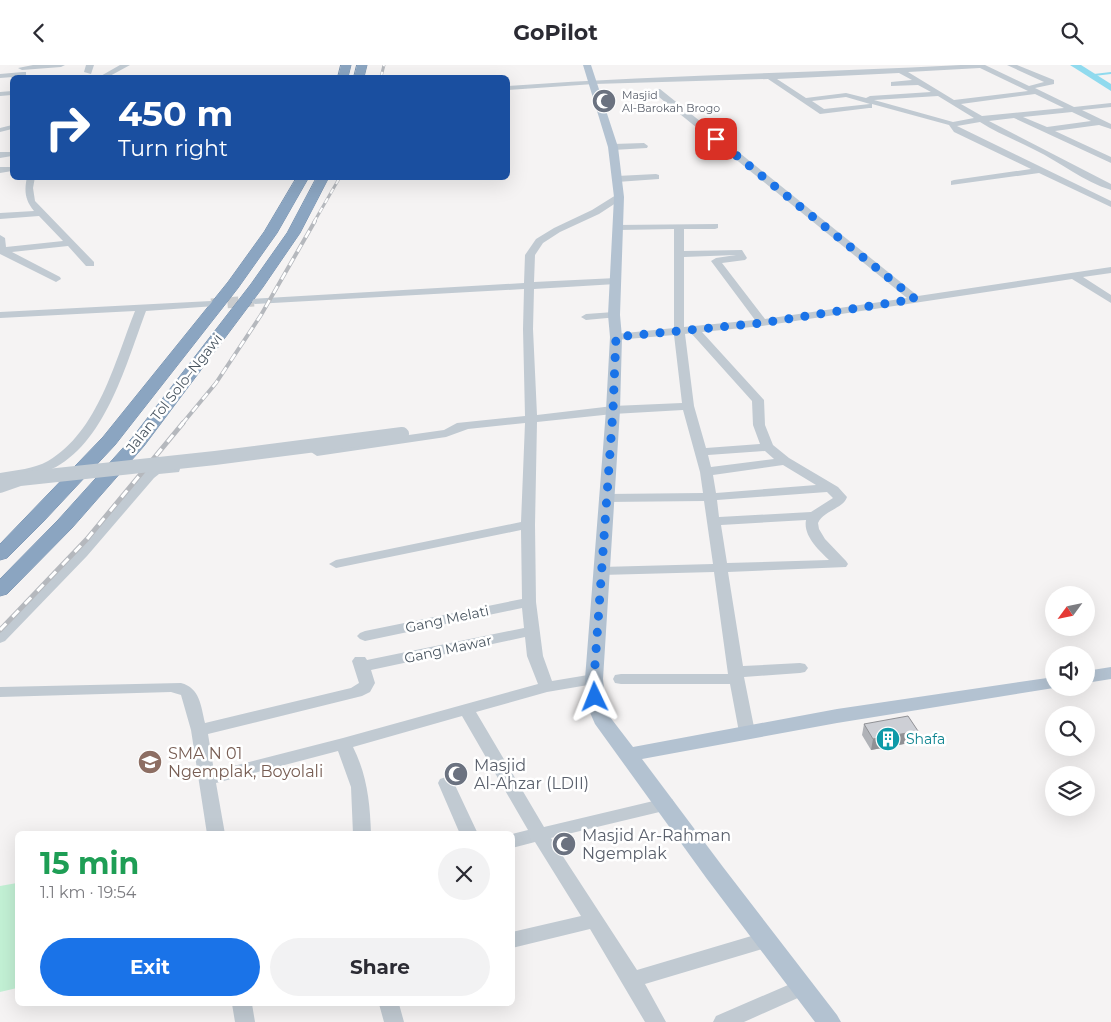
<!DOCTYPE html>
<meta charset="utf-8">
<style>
:root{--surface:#fff;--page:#f2f2f3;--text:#2b2b33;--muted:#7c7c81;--accent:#1a73e8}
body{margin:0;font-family:Montserrat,sans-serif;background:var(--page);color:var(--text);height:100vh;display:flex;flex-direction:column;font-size:19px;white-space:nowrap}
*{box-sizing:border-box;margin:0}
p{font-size:16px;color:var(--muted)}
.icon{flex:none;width:28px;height:28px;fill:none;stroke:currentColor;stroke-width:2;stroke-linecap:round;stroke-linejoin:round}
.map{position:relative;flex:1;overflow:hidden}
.sheet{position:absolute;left:15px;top:766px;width:500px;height:175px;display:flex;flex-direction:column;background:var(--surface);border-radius:8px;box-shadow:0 5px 20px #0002}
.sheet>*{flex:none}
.top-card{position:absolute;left:10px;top:10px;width:500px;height:105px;border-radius:8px;box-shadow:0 5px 20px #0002;background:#1a4fa0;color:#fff;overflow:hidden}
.needle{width:32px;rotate:237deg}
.tools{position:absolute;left:1045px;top:521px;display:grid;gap:10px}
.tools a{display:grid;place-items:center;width:50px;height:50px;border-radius:50%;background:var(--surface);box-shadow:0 5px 20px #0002;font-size:25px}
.pin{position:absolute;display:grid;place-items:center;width:42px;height:42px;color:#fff;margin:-21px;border-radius:10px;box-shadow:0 2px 8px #0006}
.me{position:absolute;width:55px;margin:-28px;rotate:358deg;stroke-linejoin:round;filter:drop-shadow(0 0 4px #0008)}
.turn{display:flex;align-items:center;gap:18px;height:105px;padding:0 25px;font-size:22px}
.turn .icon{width:65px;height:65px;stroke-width:2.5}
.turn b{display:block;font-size:35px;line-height:42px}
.round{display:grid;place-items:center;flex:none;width:52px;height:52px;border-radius:26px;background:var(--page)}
.headline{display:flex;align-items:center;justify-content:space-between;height:85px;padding:0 25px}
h1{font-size:30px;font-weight:700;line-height:38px;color:#1e9e55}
.button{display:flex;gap:10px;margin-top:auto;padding:10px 25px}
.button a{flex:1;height:58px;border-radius:30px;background:var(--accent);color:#fff;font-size:20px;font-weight:700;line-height:58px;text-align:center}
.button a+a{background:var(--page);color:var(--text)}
header{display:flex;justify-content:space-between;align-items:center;height:65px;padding:0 25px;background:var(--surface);font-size:22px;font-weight:700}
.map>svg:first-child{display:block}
.green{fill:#c3f1d5}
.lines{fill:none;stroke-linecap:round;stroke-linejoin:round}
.stream{stroke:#90daee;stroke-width:2}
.river{fill:#90daee;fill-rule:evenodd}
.minor-tunnel{stroke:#caccce;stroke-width:11;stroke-dasharray:11 5.5;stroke-linecap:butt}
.highway-casing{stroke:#7690ad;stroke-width:1}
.minor{fill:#c1cad2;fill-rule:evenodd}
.major{fill:#b3c2d1;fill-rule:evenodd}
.highway{fill:#8ba5c1;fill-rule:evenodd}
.rail-far2-casing{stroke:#b5b8bd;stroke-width:3}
.rail-far1-casing{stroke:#b5b8bd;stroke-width:4}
.rail-casing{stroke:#b5b8bd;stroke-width:5}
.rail-far2{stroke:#fff;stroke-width:2;stroke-dasharray:5.5;stroke-linecap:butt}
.rail-far1{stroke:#fff;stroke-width:2.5;stroke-dasharray:8;stroke-linecap:butt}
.rail{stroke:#fff;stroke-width:3;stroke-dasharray:9;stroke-linecap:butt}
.minor-bridge{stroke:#c1cad2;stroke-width:14}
.wall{fill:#b0b2b7}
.shaded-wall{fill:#909195}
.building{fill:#cdcfd5;stroke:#909195}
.route{stroke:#1a73e8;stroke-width:9;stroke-dasharray:0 16.2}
.labels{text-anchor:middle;stroke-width:5;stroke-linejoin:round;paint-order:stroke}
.far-worship-label{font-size:11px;fill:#5b616d;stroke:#fff;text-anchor:start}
.street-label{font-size:14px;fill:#4a5661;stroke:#fff}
.culture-label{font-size:14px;fill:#0d838f;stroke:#fff;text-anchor:start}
.near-education-label{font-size:16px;fill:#785e54;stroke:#fff;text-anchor:start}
.near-worship-label{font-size:16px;fill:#5b616d;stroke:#fff;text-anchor:start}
</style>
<header><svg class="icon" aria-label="back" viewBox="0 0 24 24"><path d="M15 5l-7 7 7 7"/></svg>GoPilot<svg class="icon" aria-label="search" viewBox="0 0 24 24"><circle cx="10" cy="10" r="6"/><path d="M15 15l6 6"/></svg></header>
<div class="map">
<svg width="1111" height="957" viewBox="0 0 1111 957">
<rect width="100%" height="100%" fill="#f5f3f3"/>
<path class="green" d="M 17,818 L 17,923 L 0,927 L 0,821 Z"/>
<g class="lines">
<path class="stream" d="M 1094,10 L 1111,8"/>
<path class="river" d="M 1070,0 L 1081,0 L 1111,19 L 1111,26 Z"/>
<path class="minor-tunnel" d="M 211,239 L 254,236"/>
<g class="highway-casing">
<path id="highway" d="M 341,0 L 351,0 L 348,12 L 338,12 Z
M 357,0 L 367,0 L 364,12 L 354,12 Z
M 297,112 L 309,112 L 277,168 L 238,223 L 115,380 L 43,457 L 7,493 L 0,495 L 0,479 L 103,372 L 228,217 L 264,167 Z
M 317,112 L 329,112 L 300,168 L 263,222 L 144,381 L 72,463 L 7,529 L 0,531 L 0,514 L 58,455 L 132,373 L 251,219 L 287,168 Z"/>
</g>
<path class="minor" d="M 33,0 L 65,0 L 61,2 L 22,5 L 18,3 Z
M 86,0 L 94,0 L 91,9 L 84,7 Z
M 120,0 L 130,0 L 108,12 L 99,12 Z
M 961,0 L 985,0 L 1029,21 L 1044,17 L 1007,0 L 1017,0 L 1054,15 L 1054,19 L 1035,23 L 1074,42 L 1111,38 L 1111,42 L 1082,45 L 1111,59 L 1111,64 L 1099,60 L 1055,66 L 1111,92 L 1111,98 L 1014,53 L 989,56 L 1111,119 L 1111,125 C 1084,117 1060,97 1035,85 C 1016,75 997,68 980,57 L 957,61 L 1111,136 L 1111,142 L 1039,108 L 951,120 L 951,116 L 954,115 L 1031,104 L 954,67 L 949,60 L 872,39 L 872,43 L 869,43 L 820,49 L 768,14 L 594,19 L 508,25 L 508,21 C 659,10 810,8 961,0 ZM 980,3 L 1028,26 L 954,35 L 908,7 ZM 899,8 L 912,15 L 891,17 L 891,21 L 918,20 L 931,27 L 870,31 L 866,33 L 846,28 L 806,33 L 777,14 ZM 1035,29 L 1064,43 L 982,51 L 961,39 ZM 938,31 L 974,53 L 953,57 L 874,35 ZM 846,32 L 870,39 L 824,44 L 812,36 ZM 1072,47 L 1091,56 L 1047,62 L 1023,52 Z
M 23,7 L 26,7 L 26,11 L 0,13 L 0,9 Z
M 654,24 L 660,24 L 918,231 L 1111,202 L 1111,208 L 1083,212 L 1111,230 L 1111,238 L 1072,214 L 762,261 L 702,267 L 764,335 L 765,360 L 773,380 L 789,393 L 838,422 L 847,432 C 843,444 824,445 818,458 L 819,464 L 825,474 L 846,496 L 848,499 L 846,502 L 728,507 L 743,601 L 800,598 L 805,599 L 808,603 L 805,607 L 800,608 L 744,612 L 755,667 L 753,671 L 747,673 L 741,671 L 739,667 L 730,619 L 621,619 L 615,618 L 613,614 L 615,610 L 621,609 L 728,609 L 714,507 L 601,510 L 596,509 L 594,506 L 596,503 L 601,502 L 713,499 L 704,436 L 606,437 L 599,433 L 606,429 L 703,428 L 700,407 L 683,345 L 613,349 L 537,357 L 535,460 L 536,537 L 543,591 L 552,616 L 594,609 L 600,610 L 602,614 L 600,618 L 594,619 L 547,627 L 476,647 L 544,762 L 666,733 L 672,734 L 675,739 L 672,744 L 551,773 L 637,905 L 765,867 L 772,869 L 775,875 L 772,881 L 645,919 L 666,957 L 645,957 L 590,864 L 512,883 L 512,867 L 581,851 L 535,777 L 512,783 L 512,769 L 528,765 L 462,651 L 353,682 C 367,710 370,737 371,769 L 353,769 L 351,722 L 338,686 L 216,718 L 225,769 L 207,769 L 191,665 L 181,630 L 171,627 L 0,632 L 0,622 L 181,618 C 200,623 201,641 205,658 L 351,623 L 359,618 L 352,596 L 355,592 L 365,592 L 367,595 L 524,563 L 522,543 L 365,576 L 360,574 L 357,571 L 360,568 L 365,566 L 522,534 L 521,465 L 336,503 L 329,499 L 336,495 L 521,457 L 525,358 L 468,364 L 446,372 L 317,391 L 311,387 L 317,383 L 444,365 L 457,358 L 525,351 L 523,264 L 524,224 L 255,239 L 250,236 L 251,234 L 524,218 L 525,190 L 536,174 L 554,163 L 592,145 L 616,130 L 622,130 L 622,134 L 599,149 L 560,167 L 543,178 L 535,190 L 534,217 L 616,213 L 621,216 L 616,219 L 534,224 L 533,264 L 537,350 L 613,341 L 682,338 L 674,270 L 616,275 L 611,272 L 616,269 L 674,263 L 674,164 L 619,165 L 616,164 L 616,160 L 718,159 L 718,163 L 715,164 L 684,164 L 684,186 L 742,185 L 747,193 L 745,195 L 722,198 L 765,254 L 907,233 L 654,28 ZM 736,190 L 716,193 L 711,196 L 755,255 L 684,262 L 684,192 ZM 691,268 L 752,336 L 753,360 L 760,379 L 706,383 L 694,341 L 685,269 ZM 765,386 L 774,394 L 711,402 L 708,390 ZM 783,400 L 816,420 L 716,428 L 713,410 ZM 827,427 L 833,433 L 811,447 L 719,452 L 717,435 ZM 806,455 C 803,471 819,485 829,495 L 727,498 L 721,460 ZM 525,572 L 527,591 L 538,619 L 343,673 L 214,706 L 208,669 L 362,631 L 370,627 L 375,618 L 371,605 Z
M 12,26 L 12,30 L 0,31 L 0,27 Z
M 12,60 L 12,64 L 0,67 L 0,63 Z
M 644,78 L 648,81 L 647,83 L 613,85 L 609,82 L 613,79 Z
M 0,87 L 12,87 L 12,91 L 0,93 Z
M 0,102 L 12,102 L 12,106 L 0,108 Z
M 656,109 L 659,110 L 659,114 L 617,117 L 613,114 L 617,111 Z
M 27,112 L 35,112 L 33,123 L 35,136 L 94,197 L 94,201 L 86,201 L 68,181 L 12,187 L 60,212 L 61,214 L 56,217 L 0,189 L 0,170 L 5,173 L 6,182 L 63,176 L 39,151 L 0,154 L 0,148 L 34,146 C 25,135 24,126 27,112 Z
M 211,236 L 215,237 L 216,239 L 215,241 L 146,246 C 127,296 107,374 56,402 C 39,411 19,412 0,416 L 0,408 C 16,405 34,404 48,396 C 98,367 115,296 135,246 L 0,253 L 0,247 Z
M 614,247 L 619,250 L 618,252 L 586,255 L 581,252 L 586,249 Z
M 174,400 L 179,401 L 180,404 L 179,407 L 159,409 L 154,413 L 87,491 L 5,576 L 0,578 L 0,564 L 77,485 L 144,407 L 156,402 Z
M 446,712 L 452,714 L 454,718 L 478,769 L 460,769 L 438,718 L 440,714 Z
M 802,914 L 809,916 L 812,922 L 809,928 L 744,957 L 713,957 L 716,951 Z
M 232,939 L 252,939 L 255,957 L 235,957 Z
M 379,939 L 399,939 L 404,957 L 384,957 Z"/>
<path class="major" d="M 583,0 L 591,0 L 618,82 L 624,132 L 620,250 L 622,272 L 620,345 L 603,614 L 606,643 L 610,652 L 633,682 L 837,644 L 1054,612 L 1054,622 L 1060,622 L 837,658 L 642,694 L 723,802 L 837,950 L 841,957 L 815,957 L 707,814 L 595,659 L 588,643 L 585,614 L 606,345 L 610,272 L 608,250 L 614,132 L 608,82 Z
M 1111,602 L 1111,614 L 1086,618 L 1086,606 Z"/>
<use href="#highway" class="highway"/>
<g class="rail-far2-casing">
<path id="rail-far2" d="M 381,12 L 384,0
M 314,157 L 340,112"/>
</g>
<g class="rail-far1-casing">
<path id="rail-far1" d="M 182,359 L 216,318 L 261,250 L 315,156"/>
</g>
<g class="rail-casing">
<path id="rail" d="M 0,565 L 87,474 L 183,358"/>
</g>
<use href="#rail-far2" class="rail-far2"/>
<use href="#rail-far1" class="rail-far1"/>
<use href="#rail" class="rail"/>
<path class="minor-bridge" d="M 0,421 L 20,414 L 215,393 L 402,369"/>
</g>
<path class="wall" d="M 864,659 L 918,666 L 915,677 L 871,685 L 862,670 Z"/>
<path class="shaded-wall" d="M 918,666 L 915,677 L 871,685 L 873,674 Z"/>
<path class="building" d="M 908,651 L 918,666 L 873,674 L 864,659 Z"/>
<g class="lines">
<path class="route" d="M 595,632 L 594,614 L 613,345 L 616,272 L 762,258 L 915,234 L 716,74"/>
</g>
<defs>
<g id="mosque-disc" transform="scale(1.25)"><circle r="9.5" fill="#6b7280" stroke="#fff"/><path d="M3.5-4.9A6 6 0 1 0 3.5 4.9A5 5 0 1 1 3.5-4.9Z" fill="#fff"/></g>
<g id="building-disc" transform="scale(1.25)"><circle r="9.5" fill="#0f9aa8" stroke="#fff"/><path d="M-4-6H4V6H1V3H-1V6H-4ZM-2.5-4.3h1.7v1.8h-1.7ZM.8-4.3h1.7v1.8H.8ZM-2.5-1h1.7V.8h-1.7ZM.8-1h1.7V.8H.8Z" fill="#fff"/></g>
<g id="school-disc" transform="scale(1.25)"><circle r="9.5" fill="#8d6e63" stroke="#fff"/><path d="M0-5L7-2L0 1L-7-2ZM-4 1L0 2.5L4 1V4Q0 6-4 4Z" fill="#fff"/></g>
</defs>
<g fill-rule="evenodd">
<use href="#mosque-disc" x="604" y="36"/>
<use href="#building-disc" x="888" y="674"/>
<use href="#school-disc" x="150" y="697"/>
<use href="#mosque-disc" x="456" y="709"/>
<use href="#mosque-disc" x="564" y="779"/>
</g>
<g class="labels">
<g class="far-worship-label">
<text x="622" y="34">Masjid<tspan x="622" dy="13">Al-Barokah Brogo</tspan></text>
</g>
<g class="street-label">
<text transform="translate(174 328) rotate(-52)" y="5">Jalan Tol Solo–Ngawi</text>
<text transform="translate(447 554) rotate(-12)" y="5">Gang Melati</text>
<text transform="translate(448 584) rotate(-12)" y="5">Gang Mawar</text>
</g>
<g class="culture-label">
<text x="906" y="679">Shafa</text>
</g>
<g class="near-education-label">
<text x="168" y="694">SMA N 01<tspan x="168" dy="18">Ngemplak, Boyolali</tspan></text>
</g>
<g class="near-worship-label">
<text x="474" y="706">Masjid<tspan x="474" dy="18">Al-Ahzar (LDII)</tspan></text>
<text x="582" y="776">Masjid Ar-Rahman<tspan x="582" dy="18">Ngemplak</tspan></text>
</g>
</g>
</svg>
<div class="tools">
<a><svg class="needle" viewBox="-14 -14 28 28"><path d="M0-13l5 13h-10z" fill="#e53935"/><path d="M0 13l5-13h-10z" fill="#7c7c81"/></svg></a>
<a><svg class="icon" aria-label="sound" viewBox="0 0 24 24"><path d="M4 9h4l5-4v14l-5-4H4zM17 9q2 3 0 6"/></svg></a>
<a><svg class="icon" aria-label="search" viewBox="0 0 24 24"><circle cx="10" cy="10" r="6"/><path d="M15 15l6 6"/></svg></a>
<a><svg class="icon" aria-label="layers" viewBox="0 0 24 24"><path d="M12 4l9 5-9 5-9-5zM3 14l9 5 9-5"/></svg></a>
</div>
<div class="pin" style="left:716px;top:74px;background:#d93025"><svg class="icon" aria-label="arrive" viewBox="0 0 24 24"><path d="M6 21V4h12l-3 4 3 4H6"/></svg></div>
<svg class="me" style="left:595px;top:632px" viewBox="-20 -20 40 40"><path d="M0-17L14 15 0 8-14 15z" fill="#1a73e8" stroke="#fff" stroke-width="4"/></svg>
<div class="top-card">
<div class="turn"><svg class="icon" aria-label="right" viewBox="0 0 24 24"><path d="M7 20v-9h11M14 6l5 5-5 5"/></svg><div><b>450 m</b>Turn right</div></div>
</div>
<section class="sheet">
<div class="headline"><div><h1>15 min</h1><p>1.1 km · 19:54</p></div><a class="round"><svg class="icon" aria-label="close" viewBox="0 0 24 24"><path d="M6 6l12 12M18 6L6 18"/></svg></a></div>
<div class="button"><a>Exit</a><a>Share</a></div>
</section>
</div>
